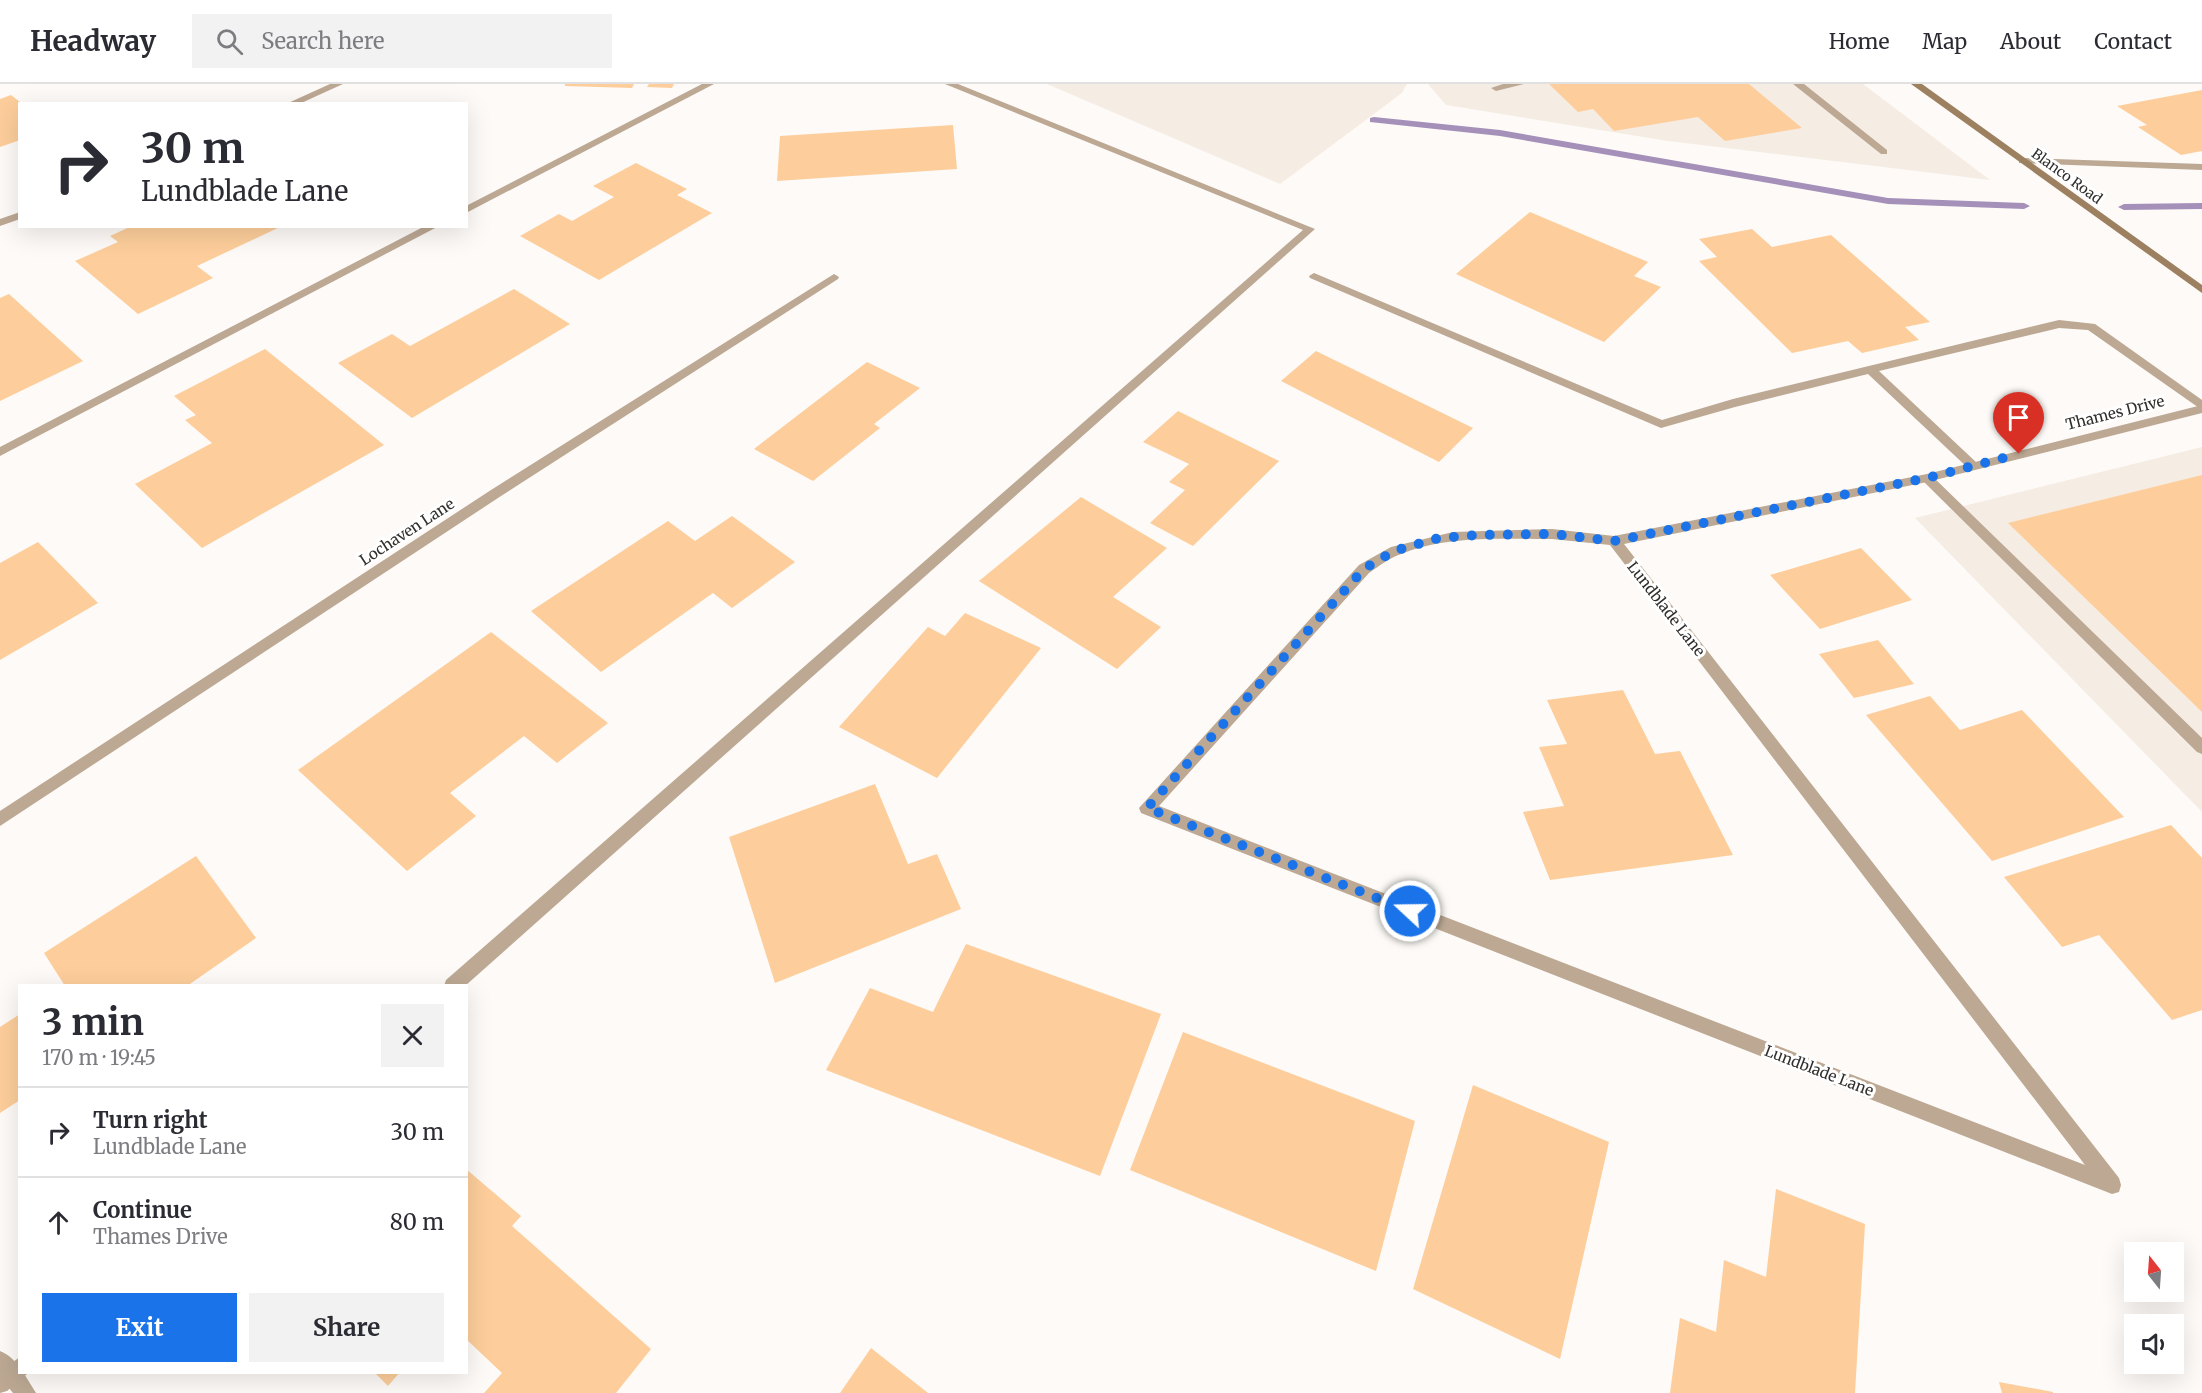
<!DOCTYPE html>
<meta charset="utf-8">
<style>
:root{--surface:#fff;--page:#f2f2f3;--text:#2b2b33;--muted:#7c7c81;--line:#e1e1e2;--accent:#1a73e8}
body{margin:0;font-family:Merriweather,serif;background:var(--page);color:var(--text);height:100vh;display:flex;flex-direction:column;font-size:22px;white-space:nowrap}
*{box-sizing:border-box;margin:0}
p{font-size:20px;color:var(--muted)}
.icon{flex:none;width:33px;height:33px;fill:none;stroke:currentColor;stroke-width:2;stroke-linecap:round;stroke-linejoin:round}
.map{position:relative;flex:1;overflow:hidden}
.details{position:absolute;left:18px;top:900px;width:450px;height:390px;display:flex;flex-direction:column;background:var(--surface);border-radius:0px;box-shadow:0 6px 24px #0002}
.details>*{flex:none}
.banner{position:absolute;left:18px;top:18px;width:450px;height:126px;border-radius:0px;box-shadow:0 6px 24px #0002;background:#fff;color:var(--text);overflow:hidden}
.needle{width:39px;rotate:343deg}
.controls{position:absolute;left:2124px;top:1158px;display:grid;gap:12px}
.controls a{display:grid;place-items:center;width:60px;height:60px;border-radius:0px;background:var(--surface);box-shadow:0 6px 24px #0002;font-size:30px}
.pin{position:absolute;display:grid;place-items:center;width:51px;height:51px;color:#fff;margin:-62px -26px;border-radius:50% 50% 50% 0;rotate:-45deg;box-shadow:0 0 6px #0007}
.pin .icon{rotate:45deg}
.me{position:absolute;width:66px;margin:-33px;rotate:291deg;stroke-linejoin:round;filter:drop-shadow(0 0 4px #0008)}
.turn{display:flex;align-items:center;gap:21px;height:126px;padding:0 24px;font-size:27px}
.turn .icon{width:78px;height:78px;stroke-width:2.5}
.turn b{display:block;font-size:42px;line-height:51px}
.round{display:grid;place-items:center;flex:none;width:63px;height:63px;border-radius:0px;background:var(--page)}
.overview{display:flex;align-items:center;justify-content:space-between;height:102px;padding:0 24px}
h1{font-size:36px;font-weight:700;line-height:45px}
.button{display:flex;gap:12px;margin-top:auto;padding:12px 24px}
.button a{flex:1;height:69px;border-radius:0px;background:var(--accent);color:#fff;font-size:24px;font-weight:700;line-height:69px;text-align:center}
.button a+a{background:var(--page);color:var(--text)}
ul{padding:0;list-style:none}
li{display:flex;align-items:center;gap:18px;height:90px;padding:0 24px;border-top:2px solid var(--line)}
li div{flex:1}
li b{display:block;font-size:22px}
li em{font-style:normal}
header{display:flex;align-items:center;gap:36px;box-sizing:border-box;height:84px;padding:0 30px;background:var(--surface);border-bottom:2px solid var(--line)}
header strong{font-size:28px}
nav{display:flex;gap:33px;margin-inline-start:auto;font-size:21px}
.search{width:420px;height:54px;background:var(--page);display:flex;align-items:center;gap:15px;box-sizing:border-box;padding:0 21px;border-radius:0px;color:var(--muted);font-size:22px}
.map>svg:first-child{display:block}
.built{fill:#f5ede4}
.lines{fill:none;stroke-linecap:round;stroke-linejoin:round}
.stream{fill:#a490b9;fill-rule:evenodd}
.building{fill:#fdce9b}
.service{fill:#bca893;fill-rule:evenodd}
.minor{fill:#bca893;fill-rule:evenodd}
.secondary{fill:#9d8060;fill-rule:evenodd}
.route{stroke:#1a73e8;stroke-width:10;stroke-dasharray:0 18}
.labels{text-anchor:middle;stroke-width:6;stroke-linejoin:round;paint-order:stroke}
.far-street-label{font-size:14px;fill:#302f2e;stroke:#fff}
.street-label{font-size:15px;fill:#302f2e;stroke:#fff}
</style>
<header>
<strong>Headway</strong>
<div class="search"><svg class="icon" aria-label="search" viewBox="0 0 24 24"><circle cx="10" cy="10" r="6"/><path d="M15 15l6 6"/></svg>Search here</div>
<nav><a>Home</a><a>Map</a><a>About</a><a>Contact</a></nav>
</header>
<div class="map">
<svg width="2202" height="1309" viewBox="0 0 2202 1309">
<rect width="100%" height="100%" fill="#fdfaf7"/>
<path class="built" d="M 1047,0 L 1407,0 L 1402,9 L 1280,100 Z
M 1428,0 L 1863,0 L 1990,96 L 1668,57 L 1446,21 Z
M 2202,363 L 2202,728 L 1915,434 Z"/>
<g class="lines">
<path class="stream" d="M 1374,33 L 1500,46 L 1888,114 L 2024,119 L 2030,122 L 2024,125 L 1888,120 L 1500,52 L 1370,38 L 1370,34 Z
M 2202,119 L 2202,125 L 2124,126 L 2118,123 L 2124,120 Z"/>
</g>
<path class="building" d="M 565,0 L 634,0 L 632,4 L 565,2 Z
M 649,0 L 674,0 L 672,4 L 647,3 Z
M 1549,0 L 1749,0 L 1802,44 L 1725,57 L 1698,33 L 1614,47 L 1593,25 L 1578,28 Z
M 2202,6 L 2202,67 L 2181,71 L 2138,43 L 2147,41 L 2117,22 Z
M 11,11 L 20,18 L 20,56 L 0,63 L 0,15 Z
M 953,41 L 957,85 L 777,97 L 780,52 Z
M 636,79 L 687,105 L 677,111 L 712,129 L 599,196 L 520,152 L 559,130 L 572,137 L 614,113 L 593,102 Z
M 1530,128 L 1648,178 L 1634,192 L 1661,203 L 1604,258 L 1456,190 Z
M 132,142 L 282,142 L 197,182 L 213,194 L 138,230 L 75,177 L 118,158 L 110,152 Z
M 1752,145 L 1772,163 L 1831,151 L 1930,238 L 1905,243 L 1919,256 L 1862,269 L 1848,257 L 1792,269 L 1699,177 L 1717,173 L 1699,155 Z
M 514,205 L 570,240 L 412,334 L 338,279 L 392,250 L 410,262 Z
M 9,210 L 83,277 L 0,317 L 0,214 Z
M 265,265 L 384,361 L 202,464 L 135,400 L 212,359 L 185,336 L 196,331 L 174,312 Z
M 1316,267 L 1473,344 L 1439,378 L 1281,297 Z
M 867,278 L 920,304 L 874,340 L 880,344 L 813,397 L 754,365 Z
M 1178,327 L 1279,377 L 1193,462 L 1150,439 L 1185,406 L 1169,398 L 1189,380 L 1143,358 Z
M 2202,391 L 2202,628 L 2008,439 Z
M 1081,413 L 1167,464 L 1113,513 L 1161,543 L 1117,585 L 979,497 Z
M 732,432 L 795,478 L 732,524 L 713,509 L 601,588 L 531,527 L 668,437 L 695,457 Z
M 38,458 L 98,519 L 0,576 L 0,479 Z
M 1861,464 L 1912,516 L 1820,545 L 1770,491 Z
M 965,529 L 1041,564 L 937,694 L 839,643 L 928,543 L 945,552 Z
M 491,548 L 608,639 L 557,679 L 524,652 L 450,709 L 476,732 L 407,787 L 298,686 Z
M 1878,556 L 1914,600 L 1854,614 L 1819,570 Z
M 1623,606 L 1655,670 L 1680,667 L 1733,771 L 1550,796 L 1523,728 L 1564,722 L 1539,663 L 1567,660 L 1547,616 Z
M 1930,612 L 1960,646 L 2022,626 L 2124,733 L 1992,777 L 1866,631 Z
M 875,700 L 908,780 L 937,770 L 961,825 L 775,899 L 729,753 Z
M 2171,741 L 2202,774 L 2202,926 L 2172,936 L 2099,851 L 2062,863 L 2004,793 Z
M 196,772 L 256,854 L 187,902 L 65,902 L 44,869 Z
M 966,860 L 1161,930 L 1100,1092 L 826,986 L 870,904 L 933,928 Z
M 20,930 L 20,1016 L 0,1029 L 0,943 Z
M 1183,948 L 1415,1037 L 1376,1187 L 1130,1086 Z
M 1473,1001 L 1609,1058 L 1560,1275 L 1413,1205 Z
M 466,1085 L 521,1132 L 512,1142 L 651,1265 L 616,1309 L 484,1309 L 502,1289 L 466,1255 Z
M 1776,1105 L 1865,1140 L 1855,1309 L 1670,1309 L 1680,1234 L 1716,1248 L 1724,1176 L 1766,1193 Z
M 871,1264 L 928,1309 L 840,1309 Z
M 374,1288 L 400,1288 L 388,1302 Z
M 1999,1298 L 2053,1308 L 2053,1309 L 2002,1309 Z"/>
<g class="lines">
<path class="service" d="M 702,0 L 714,0 L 466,129 L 466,122 Z
M 945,0 L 958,0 L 1315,145 L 465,902 L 444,902 L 446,896 L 1303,146 Z
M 1503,0 L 1524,0 L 1496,7 L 1491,4 Z
M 1793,0 L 1804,0 L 1887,66 L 1887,70 L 1881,70 Z
M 2023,74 L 2202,80 L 2202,86 L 2019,79 L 2019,75 Z
M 425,142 L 439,142 L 0,372 L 0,363 Z
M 1314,189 L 1662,336 L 1733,315 L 2059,236 L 2095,240 L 2202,316 L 2202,326 L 2088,246 L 2059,244 L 1879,287 L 1977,379 L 1979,382 L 1977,385 L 1969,385 L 1868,290 L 1735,323 L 1661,344 L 1310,194 L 1309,192 Z
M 1927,390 L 1931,391 L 2202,654 L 2202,670 L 2197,668 L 1923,397 L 1921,394 Z
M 20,1273 L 20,1288 L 28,1288 L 27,1290 L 7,1307 L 0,1309 L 0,1287 Z"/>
<path class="minor" d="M 330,0 L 343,0 L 299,20 L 286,20 Z
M 20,128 L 20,135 L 0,142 L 0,135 Z
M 834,190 L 839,193 L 838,195 L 501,412 L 0,742 L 0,727 L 491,406 Z
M 2202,321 L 2202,329 L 1927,398 L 1624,460 L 2119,1094 L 2121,1101 L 2119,1108 L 2112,1110 L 1141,729 L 1139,724 L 1359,481 L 1391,463 L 1453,448 L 1552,445 L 1614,452 L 1927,390 ZM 1552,455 L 1610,461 L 2085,1081 L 1159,722 L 1369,489 C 1379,482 1389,474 1401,470 C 1447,451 1503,455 1552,455 Z
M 0,1267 C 8,1270 19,1279 20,1288 L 23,1288 L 36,1309 L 13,1309 L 0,1293 Z"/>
<path class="secondary" d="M 1911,0 L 1922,0 L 2202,201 L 2202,209 Z"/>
</g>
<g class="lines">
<path class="route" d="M 1410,827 L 1147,724 L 1364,485 L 1394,467 L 1439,454 L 1479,451 L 1552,450 L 1614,457 L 1927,394 L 2019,370"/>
</g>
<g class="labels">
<g class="far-street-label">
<text transform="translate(2067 92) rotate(36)" y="5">Blanco Road</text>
</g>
<g class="street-label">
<text transform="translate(2115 329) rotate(-14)" y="5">Thames Drive</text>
<text transform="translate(407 448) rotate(-33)" y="5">Lochaven Lane</text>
<text transform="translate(1666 525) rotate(52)" y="5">Lundblade Lane</text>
<text transform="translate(1819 987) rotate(21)" y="5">Lundblade Lane</text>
</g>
</g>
</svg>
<div class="controls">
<a><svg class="needle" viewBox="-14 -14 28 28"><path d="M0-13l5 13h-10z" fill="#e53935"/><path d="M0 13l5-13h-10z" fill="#7c7c81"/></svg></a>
<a><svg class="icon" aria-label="sound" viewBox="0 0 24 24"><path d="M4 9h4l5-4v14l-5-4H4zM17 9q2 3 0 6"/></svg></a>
</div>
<div class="pin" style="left:2019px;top:370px;background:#d93025"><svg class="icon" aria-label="arrive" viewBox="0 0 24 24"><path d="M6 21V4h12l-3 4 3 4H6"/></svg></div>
<svg class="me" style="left:1410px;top:827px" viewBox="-20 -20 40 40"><circle r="17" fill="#1a73e8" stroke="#fff" stroke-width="3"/><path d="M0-11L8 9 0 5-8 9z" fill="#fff"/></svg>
<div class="banner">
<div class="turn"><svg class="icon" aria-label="right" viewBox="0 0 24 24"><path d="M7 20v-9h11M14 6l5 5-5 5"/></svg><div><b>30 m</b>Lundblade Lane</div></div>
</div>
<section class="details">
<div class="overview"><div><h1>3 min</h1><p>170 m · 19:45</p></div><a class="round"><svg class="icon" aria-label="close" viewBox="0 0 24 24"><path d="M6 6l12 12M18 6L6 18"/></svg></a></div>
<ul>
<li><svg class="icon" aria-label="right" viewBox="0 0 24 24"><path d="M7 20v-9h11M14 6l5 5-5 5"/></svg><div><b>Turn right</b><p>Lundblade Lane</p></div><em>30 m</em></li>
<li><svg class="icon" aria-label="ahead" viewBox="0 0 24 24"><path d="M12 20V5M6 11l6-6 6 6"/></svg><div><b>Continue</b><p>Thames Drive</p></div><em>80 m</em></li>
</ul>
<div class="button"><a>Exit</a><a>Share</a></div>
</section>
</div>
